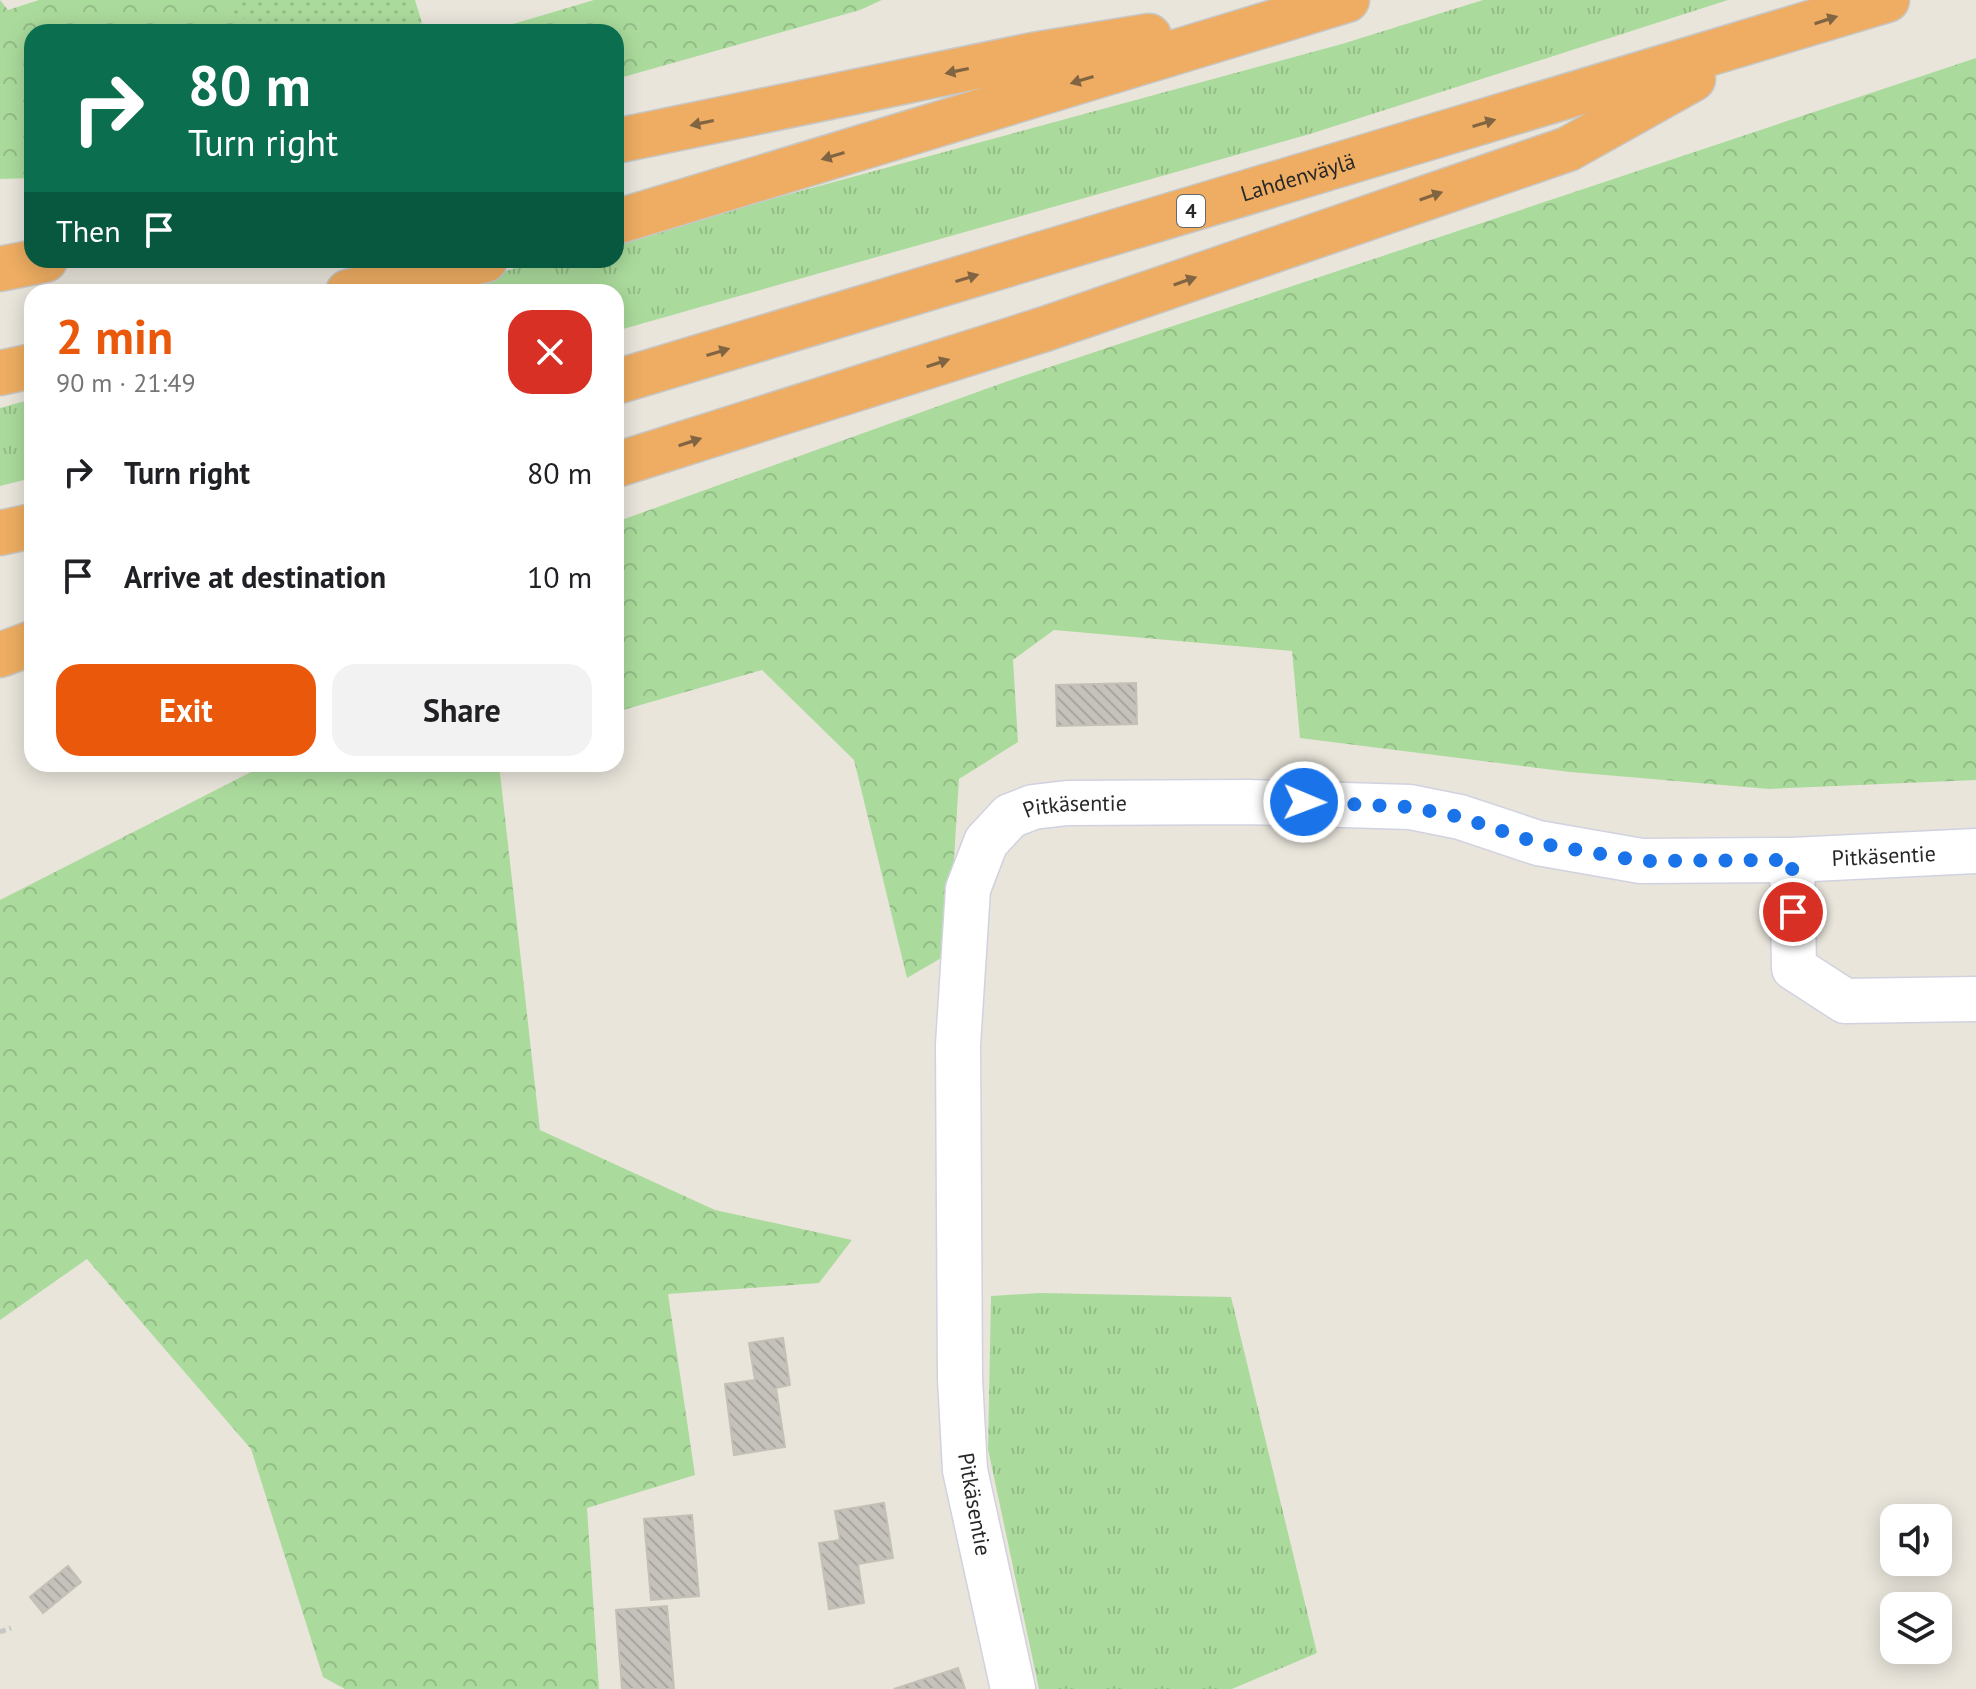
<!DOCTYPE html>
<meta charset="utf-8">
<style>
:root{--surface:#fff;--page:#f2f2f2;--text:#202124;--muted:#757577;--accent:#ea580c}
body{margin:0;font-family:"PT Sans",sans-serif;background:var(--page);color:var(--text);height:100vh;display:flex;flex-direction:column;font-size:30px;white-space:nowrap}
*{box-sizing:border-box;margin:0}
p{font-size:26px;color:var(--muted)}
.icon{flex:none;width:44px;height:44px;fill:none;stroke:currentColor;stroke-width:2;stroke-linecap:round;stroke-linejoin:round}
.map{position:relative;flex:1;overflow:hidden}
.side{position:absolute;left:24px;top:284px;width:600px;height:488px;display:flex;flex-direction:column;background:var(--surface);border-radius:24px;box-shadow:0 4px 20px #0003}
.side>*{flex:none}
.hud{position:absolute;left:24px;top:24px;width:600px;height:244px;border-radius:24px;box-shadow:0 4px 20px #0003;background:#0b6e4f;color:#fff;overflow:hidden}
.tools{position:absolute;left:1880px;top:1504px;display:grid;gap:16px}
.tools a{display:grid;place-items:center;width:72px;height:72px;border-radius:16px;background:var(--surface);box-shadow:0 4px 20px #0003;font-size:40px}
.pin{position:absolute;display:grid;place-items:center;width:68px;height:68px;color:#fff;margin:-34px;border:4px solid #fff;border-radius:50%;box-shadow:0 2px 8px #0007}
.me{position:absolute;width:88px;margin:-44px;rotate:91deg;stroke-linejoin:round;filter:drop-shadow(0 0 6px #0008)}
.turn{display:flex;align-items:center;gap:28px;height:168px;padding:0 32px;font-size:36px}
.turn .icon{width:104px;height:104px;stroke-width:2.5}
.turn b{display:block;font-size:56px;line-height:68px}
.then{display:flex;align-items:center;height:76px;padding:0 32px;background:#0003;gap:16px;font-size:30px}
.round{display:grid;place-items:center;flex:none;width:84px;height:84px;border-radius:24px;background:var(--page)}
.summary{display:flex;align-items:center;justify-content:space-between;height:136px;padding:0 32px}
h1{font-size:48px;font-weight:700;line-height:60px;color:var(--accent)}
.button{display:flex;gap:16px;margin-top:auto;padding:16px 32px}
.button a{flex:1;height:92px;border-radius:24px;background:var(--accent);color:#fff;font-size:32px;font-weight:700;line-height:92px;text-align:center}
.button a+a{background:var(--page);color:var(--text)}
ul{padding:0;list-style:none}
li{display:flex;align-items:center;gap:24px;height:104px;padding:0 32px}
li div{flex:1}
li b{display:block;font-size:30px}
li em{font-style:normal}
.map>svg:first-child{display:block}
.grass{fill:url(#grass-tufts)}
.forest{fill:url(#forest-crowns)}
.park{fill:url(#park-dots)}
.building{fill:url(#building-back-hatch);stroke:#c4c0b5;stroke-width:2}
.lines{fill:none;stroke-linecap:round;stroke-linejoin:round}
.minor-casing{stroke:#d1d2e0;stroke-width:47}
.highway-casing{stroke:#c7c7c7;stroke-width:47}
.path{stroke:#c7c7c7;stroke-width:5;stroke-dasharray:6 4;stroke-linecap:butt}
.minor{stroke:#fff;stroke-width:44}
.highway{stroke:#eead62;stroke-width:44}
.oneway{fill:#816442}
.route{stroke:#1a73e8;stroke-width:14;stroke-dasharray:0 25.2}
.labels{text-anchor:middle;stroke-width:6;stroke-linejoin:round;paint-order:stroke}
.shield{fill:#fff;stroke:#686868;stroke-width:2}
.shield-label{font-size:20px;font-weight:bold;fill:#282828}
.street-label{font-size:22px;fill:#282828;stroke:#fff}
</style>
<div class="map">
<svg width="1976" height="1689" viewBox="0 0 1976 1689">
<defs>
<pattern id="grass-tufts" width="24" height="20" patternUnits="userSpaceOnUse" patternTransform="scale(2)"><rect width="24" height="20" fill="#abdb9c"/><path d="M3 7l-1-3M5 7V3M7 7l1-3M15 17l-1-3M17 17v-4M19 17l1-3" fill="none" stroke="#93bc86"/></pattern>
<pattern id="forest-crowns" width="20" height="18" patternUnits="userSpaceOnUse" patternTransform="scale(2)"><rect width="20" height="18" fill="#abdb9c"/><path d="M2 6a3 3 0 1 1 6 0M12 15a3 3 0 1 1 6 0" fill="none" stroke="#93bc86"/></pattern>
<pattern id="park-dots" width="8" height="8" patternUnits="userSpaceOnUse" patternTransform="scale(2)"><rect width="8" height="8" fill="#abdb9c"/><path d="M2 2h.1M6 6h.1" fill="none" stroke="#93bc86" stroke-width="1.8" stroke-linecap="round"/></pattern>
<pattern id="building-back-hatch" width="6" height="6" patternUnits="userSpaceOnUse" patternTransform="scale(2)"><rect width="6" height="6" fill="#c5c1bb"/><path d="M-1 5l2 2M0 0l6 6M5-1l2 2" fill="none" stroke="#a9a6a1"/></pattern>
</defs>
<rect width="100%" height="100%" fill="#e9e5db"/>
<path class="grass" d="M 1483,0 L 1728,0 L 1310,134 L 616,331 L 616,292 L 428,292 L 546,260 L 616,260 L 616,241 L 1342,44 Z
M 32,399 L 32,478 L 0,486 L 0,408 Z
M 1039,1293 L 1231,1297 L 1317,1653 L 1232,1689 L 1039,1689 L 988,1449 L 991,1296 Z"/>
<path class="forest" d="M 0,0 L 8,10 L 39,0 L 389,0 L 429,32 L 32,32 L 32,178 L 0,179 Z
M 594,0 L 882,0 L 860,10 L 616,79 L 616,32 L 486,32 Z
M 1976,58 L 1976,780 L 1769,789 L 1570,772 L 1300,738 L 1292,651 L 1054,630 L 1013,660 L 1018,742 L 959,779 L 948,954 L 907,978 L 854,760 L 762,670 L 616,712 L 616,522 L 1008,381 Z
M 267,764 L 499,764 L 540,1130 L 715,1210 L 852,1240 L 819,1283 L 668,1294 L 695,1475 L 587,1508 L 599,1689 L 345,1689 L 323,1677 L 251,1449 L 87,1259 L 0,1320 L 0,900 Z"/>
<path class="park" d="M 230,0 L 415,0 L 422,23 C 376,47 286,27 235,17 Z"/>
<path class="building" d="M 1136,683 L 1137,724 L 1057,726 L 1056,685 Z
M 783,1338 L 790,1385 L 776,1388 L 785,1447 L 734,1455 L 725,1384 L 755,1380 L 749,1343 Z
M 884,1503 L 893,1558 L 858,1564 L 864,1603 L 829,1609 L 819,1543 L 840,1540 L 835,1511 Z
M 692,1515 L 699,1596 L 651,1600 L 644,1519 Z
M 68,1566 L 81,1582 L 43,1613 L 30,1597 Z
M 667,1606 L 674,1689 L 622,1689 L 616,1610 Z
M 958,1668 L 965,1689 L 894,1689 Z"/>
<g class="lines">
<g class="minor-casing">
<g id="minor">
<path d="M 1792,860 L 1794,968 L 1845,1001 L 1976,999"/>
<path id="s1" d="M 1013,1689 L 965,1470 L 960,1379 L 958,1045 L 968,889 L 986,842 L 1010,816 L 1033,807 L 1067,803 L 1248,802 L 1410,807 L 1460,817 L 1538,843 L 1641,861 L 1792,860 L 1976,851"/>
</g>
</g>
<g class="highway-casing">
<g id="highway">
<path d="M 616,141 L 1033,55 L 1149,36"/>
<path d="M 616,222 L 1347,0"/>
<path d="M 0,269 L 45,260"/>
<path d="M 348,292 L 485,260"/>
<path d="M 0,373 L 32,366"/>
<path id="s2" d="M 616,382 L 1887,0"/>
<path d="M 616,465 L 1045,329 L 1568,149 L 1693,79"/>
<path d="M 0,533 L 32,526"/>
<path d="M 0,655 L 32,643"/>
</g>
</g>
<path class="path" d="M 0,1632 L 11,1628"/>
<use href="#minor" class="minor"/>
<use href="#highway" class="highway"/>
</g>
<defs><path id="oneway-solid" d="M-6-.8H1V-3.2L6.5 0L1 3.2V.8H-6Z" transform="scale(2)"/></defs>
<g class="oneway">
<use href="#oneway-solid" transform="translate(1826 20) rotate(-18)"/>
<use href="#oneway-solid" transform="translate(957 71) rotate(168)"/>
<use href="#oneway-solid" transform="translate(1082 80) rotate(163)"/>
<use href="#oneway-solid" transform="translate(702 123) rotate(168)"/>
<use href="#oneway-solid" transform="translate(1484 123) rotate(-17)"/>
<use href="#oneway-solid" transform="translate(833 156) rotate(163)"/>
<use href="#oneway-solid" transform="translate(1431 196) rotate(-19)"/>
<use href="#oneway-solid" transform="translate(967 278) rotate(-17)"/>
<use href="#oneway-solid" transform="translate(1185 281) rotate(-19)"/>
<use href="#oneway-solid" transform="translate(718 352) rotate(-17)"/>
<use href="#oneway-solid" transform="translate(938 363) rotate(-18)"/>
<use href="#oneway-solid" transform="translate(690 442) rotate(-18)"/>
</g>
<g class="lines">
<path class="route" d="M 1304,802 L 1410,807 L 1460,817 L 1538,843 L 1641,861 L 1792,860 L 1793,912"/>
</g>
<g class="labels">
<rect class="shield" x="1177" y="195" width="28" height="32" rx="6"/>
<g class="shield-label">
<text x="1191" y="218">4</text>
</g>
<g class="street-label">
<text dy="8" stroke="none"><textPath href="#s2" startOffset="712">Lahdenväylä</textPath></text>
<text dy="8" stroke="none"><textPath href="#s1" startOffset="958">Pitkäsentie</textPath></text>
<text dy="8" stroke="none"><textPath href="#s1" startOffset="1774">Pitkäsentie</textPath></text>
<text transform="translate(975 1504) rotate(80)" y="8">Pitkäsentie</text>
</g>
</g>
</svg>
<div class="tools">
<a><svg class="icon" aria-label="sound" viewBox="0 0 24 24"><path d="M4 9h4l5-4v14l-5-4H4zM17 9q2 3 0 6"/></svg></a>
<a><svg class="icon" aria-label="layers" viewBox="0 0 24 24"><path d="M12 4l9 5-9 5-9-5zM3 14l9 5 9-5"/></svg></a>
</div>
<div class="pin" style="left:1793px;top:912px;background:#d93025"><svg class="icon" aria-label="arrive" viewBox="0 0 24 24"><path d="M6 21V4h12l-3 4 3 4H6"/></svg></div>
<svg class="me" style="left:1304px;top:802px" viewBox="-20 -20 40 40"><circle r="17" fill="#1a73e8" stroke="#fff" stroke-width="3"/><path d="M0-11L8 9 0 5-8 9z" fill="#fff"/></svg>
<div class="hud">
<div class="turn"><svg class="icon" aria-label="right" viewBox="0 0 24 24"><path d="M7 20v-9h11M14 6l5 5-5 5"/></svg><div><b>80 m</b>Turn right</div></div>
<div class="then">Then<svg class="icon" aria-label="arrive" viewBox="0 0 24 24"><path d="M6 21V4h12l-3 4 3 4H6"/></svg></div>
</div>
<section class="side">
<div class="summary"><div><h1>2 min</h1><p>90 m · 21:49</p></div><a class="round" style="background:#d93025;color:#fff"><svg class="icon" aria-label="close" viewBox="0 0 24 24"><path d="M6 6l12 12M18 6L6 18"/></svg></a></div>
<ul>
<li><svg class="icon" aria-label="right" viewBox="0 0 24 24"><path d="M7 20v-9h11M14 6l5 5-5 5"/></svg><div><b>Turn right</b></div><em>80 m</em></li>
<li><svg class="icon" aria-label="arrive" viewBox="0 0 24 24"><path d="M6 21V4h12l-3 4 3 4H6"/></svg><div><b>Arrive at destination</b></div><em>10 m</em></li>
</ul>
<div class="button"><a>Exit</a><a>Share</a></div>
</section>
</div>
